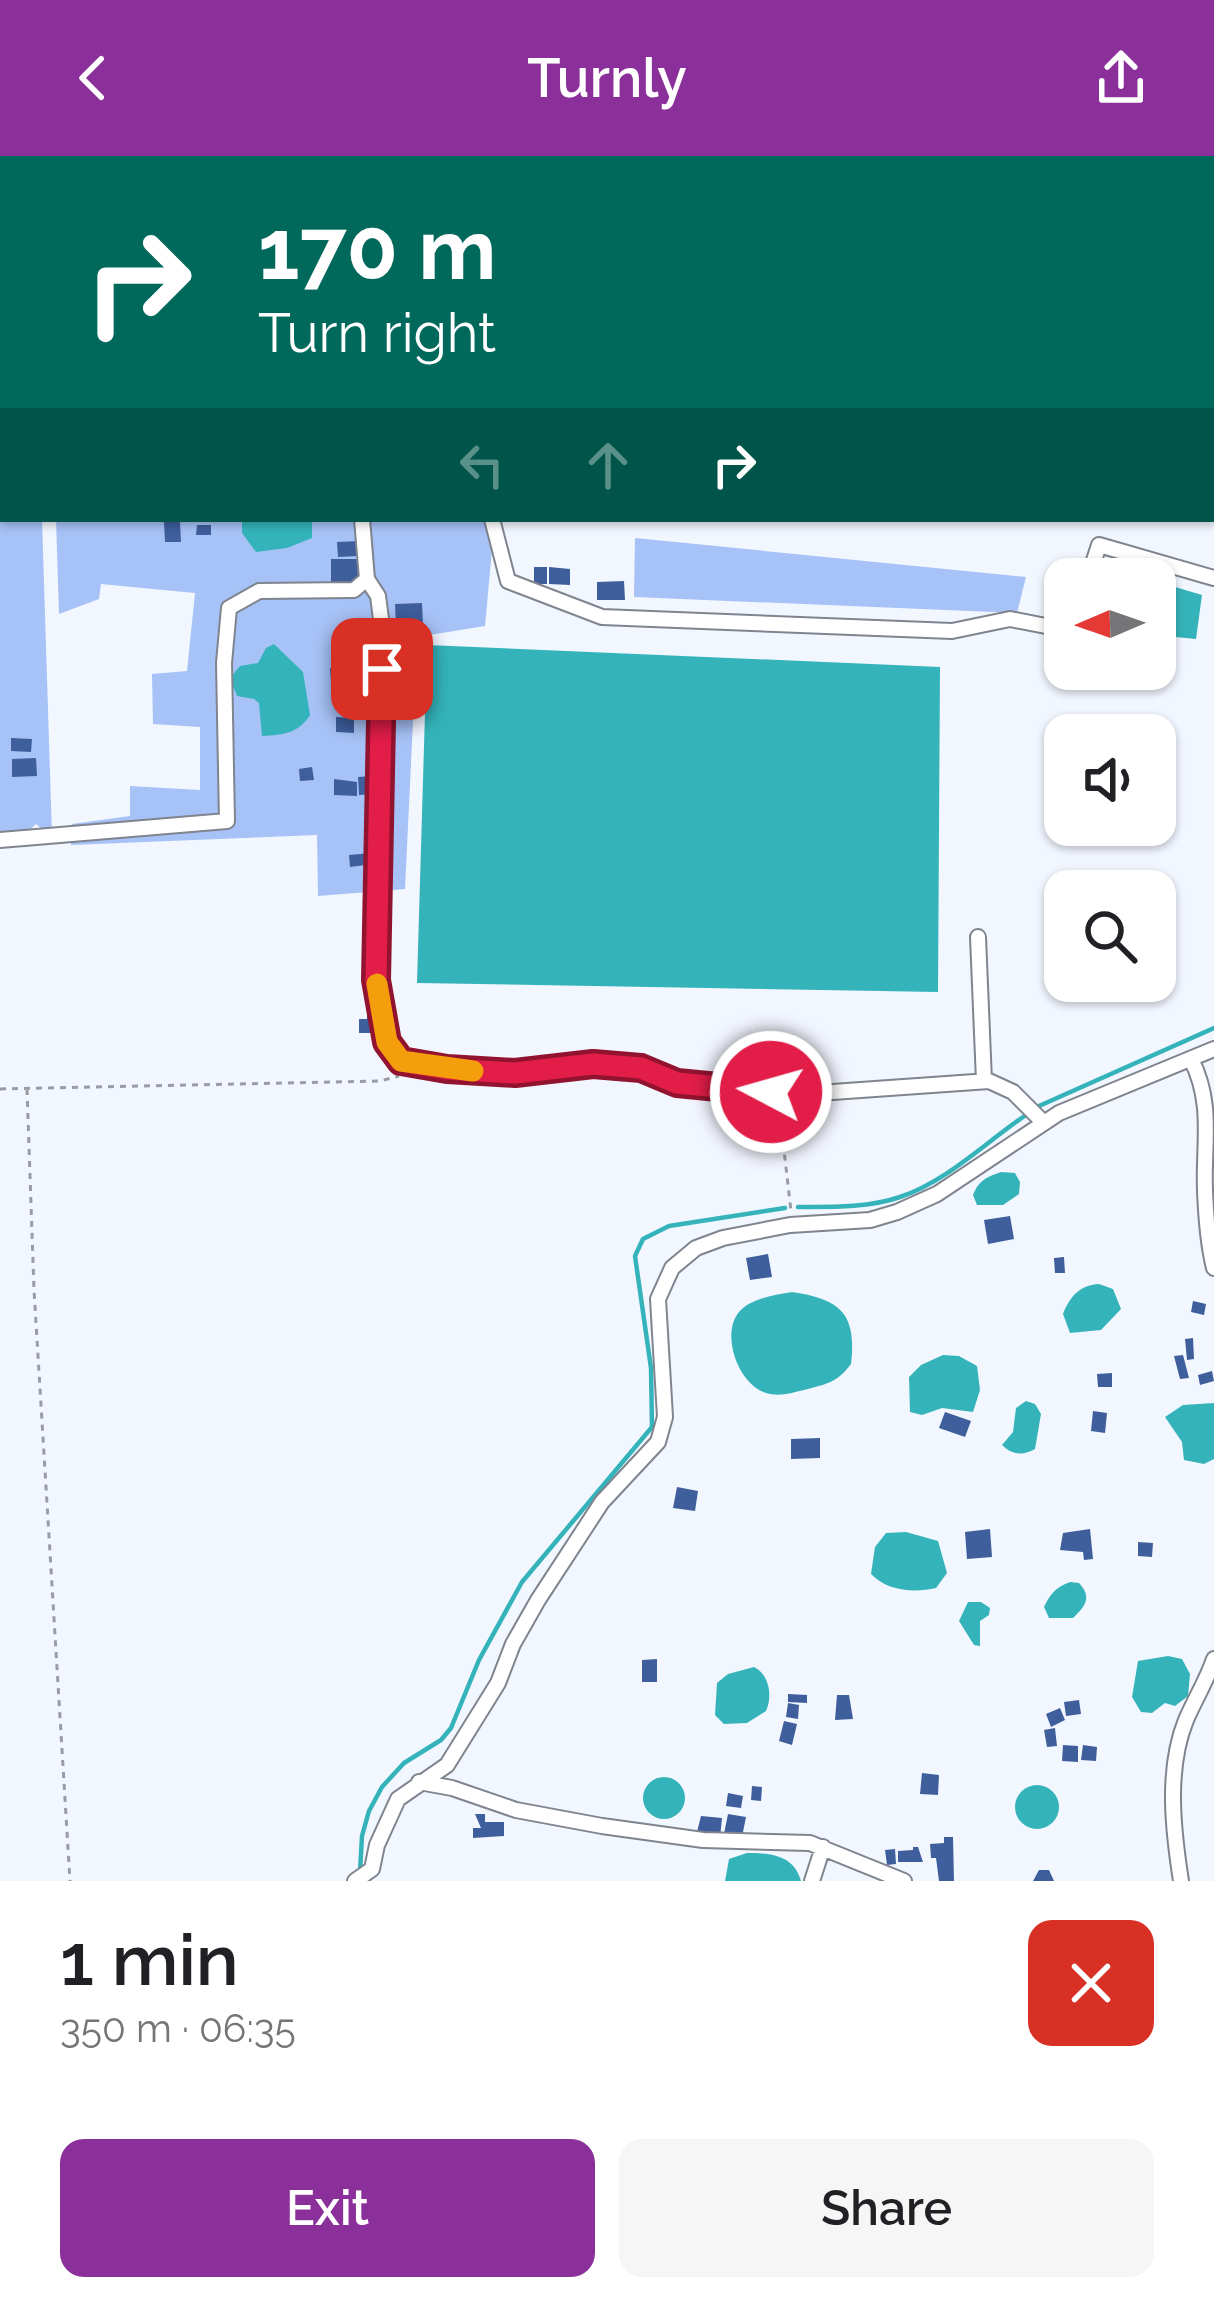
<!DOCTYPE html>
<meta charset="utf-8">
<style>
:root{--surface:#fff;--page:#f6f6f6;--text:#202124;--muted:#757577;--accent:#8b309a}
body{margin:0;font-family:Raleway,sans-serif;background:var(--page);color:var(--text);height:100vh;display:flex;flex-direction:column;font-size:45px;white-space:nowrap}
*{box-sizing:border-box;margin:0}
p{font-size:39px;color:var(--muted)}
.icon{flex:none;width:66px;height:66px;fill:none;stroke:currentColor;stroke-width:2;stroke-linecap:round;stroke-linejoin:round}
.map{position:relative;height:1725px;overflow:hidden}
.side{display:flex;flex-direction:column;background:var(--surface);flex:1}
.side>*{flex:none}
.hud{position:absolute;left:0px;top:0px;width:1215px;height:366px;box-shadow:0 3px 9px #0004;background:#00695c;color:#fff;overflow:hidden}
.needle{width:78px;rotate:268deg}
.tools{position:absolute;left:1044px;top:402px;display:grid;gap:24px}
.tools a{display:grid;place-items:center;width:132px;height:132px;border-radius:24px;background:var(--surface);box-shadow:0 3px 9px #0004;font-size:60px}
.pin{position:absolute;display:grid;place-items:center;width:102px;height:102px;color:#fff;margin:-51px;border-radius:24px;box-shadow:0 6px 18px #0006}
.me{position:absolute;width:132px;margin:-66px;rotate:276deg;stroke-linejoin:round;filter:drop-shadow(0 0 9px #0008)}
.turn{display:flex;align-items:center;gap:42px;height:252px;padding:0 60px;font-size:54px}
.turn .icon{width:156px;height:156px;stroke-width:2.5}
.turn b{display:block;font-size:84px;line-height:102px}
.lanes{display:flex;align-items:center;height:114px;padding:0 60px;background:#0003;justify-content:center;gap:60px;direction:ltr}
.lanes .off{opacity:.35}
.round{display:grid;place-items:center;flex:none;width:126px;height:126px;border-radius:24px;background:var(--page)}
.head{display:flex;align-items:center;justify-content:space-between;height:204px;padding:0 60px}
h1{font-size:72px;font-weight:600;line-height:90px}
.button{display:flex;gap:24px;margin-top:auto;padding:24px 60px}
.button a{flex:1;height:138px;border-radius:24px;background:var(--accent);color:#fff;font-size:48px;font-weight:600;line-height:138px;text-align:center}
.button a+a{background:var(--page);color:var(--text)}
header{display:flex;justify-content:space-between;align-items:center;height:156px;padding:0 60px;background:var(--accent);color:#fff;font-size:54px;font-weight:600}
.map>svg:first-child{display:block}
.green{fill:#a7c2f7}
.water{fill:#34b4ba}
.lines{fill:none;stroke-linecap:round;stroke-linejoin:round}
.stream{stroke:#34b4ba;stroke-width:4.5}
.building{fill:#3f5e9c}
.street-casing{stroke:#7f848e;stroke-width:18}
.path{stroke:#999ca3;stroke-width:3;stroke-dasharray:6 6;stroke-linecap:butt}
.street{stroke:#fff;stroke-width:14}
.route-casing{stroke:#92132f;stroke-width:30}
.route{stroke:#e11d48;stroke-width:21}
.slow{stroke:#f59e0b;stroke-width:21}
</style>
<header><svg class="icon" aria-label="back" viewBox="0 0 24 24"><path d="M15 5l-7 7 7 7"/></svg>Turnly<svg class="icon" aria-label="share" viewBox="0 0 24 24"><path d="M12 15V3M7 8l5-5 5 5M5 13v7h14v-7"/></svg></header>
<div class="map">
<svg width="1214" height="1725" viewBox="0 0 1214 1725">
<rect width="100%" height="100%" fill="#f2f6ff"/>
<path class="green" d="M 108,0 L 528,0 L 108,3 Z
M 0,129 L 3,129 L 3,363 L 42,363 L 52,681 L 36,668 L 11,691 L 0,692 Z
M 56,363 L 483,363 L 493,382 L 485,470 L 417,481 L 405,733 L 318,740 L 317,679 L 71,689 L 72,668 L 130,660 L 130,630 L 200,634 L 200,571 L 153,568 L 152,518 L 187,515 L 195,437 L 101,428 L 99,443 L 59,458 Z
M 635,382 L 1026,421 L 1017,457 L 634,441 Z"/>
<path class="water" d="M 242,363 L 312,363 L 312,382 L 287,392 L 256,396 L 242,377 Z
M 1155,425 L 1202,439 L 1196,483 L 1155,479 Z
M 274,488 L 303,516 L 310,559 C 299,577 283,579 262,580 L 259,547 L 254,543 L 237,540 L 230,522 L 240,510 L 258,507 L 266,492 Z
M 427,489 L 940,511 L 938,836 L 417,827 Z
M 1001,1016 L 1015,1017 L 1020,1026 L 1019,1038 L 1003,1049 L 977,1049 L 973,1039 C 979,1024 987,1021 1001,1016 Z
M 1099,1128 L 1113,1133 L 1121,1153 L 1101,1174 L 1070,1177 L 1063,1158 C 1070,1141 1079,1129 1099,1128 Z
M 792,1136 C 840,1143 857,1157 851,1208 C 837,1227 826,1228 804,1234 C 791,1237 779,1241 766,1237 C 739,1229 720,1179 739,1156 C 751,1142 775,1139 792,1136 Z
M 943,1199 L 959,1200 L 977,1210 L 980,1234 L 973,1256 L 942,1252 L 922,1259 L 910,1256 L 909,1221 L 921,1209 Z
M 1026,1245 L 1035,1248 L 1041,1258 L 1035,1293 C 1023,1300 1012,1299 1002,1289 L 1013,1276 L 1016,1252 Z
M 1214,1247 L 1214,1303 L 1204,1308 L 1184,1304 L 1182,1286 L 1165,1261 L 1183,1249 Z
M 906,1376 L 938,1385 L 947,1417 L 936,1432 C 914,1437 887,1435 871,1418 L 875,1391 L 886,1377 Z
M 1070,1426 L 1079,1427 C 1092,1441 1086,1450 1073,1462 L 1049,1462 L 1044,1451 C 1050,1438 1056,1431 1070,1426 Z
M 968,1446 L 981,1446 L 990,1452 L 989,1459 L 980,1465 L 980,1490 L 974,1489 L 959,1465 Z
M 1168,1500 L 1182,1503 L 1190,1518 L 1188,1540 L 1175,1550 L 1165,1547 L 1152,1557 L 1141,1556 L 1132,1541 L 1138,1505 Z
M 754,1511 C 769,1518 773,1540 766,1555 L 747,1567 L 724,1568 L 715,1559 L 717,1527 L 728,1518 Z
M643 1642a21 21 0 1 1 42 0a21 21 0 1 1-42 0Z
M1015 1651a22 22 0 1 1 44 0a22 22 0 1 1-44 0Z
M 747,1697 C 771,1697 794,1699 801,1725 L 725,1725 L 729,1703 Z"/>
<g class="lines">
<path class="stream" d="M 1039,950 L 1214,872
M 798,1051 C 832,1051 868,1052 900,1041 C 946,1026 986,986 1026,959
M 360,1716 L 362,1680 L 369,1655 L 382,1631 L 404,1607 L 441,1584 L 451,1572 L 479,1504 L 522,1426 L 652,1271 L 651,1212 L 635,1100 L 643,1083 L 669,1070 L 785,1052"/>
</g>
<path class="building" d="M 164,366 L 180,366 L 181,386 L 165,386 Z
M 197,369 L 211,369 L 211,379 L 196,379 Z
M 359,385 L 359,400 L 338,401 L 337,386 Z
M 331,403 L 359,403 L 360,426 L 331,427 Z
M 534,411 L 547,411 L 547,428 L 534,428 Z
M 549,411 L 570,413 L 570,429 L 549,428 Z
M 624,425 L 625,444 L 597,444 L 597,426 Z
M 422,447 L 423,469 L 396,470 L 395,448 Z
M 368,489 L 369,504 L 353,505 L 352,490 Z
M 349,491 L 350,503 L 337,504 L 337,492 Z
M 341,511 L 342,526 L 331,527 L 330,512 Z
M 356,540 L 356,553 L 335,554 L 334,542 Z
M 336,561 L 354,562 L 354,577 L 336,576 Z
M 11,582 L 32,583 L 31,596 L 11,595 Z
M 36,602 L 37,620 L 12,621 L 12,603 Z
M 312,611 L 314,624 L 300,625 L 299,613 Z
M 372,620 L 373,638 L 359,639 L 358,621 Z
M 334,623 L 357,626 L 357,640 L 334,639 Z
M 371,697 L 373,708 L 350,711 L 349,699 Z
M 367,852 L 379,852 L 378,877 L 359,877 L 359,863 L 367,863 Z
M 775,902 L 799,908 L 798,916 L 773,912 Z
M 1010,1060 L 1014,1083 L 988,1088 L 984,1064 Z
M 768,1098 L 772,1121 L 750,1124 L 746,1102 Z
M 1064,1101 L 1065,1117 L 1055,1117 L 1054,1102 Z
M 1193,1145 L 1206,1148 L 1204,1159 L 1191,1156 Z
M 1193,1182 L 1194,1203 L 1187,1204 L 1185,1183 Z
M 1183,1199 L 1189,1222 L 1180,1223 L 1174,1200 Z
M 1212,1215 L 1214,1225 L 1200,1229 L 1198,1219 Z
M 1112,1217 L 1112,1231 L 1098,1231 L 1097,1218 Z
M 1093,1255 L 1107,1257 L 1105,1277 L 1091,1275 Z
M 945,1256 L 971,1265 L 965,1281 L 939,1272 Z
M 820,1282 L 820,1302 L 791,1303 L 791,1283 Z
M 677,1331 L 698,1335 L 695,1355 L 673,1352 Z
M 990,1373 L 992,1401 L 967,1403 L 965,1376 Z
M 1090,1373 L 1093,1403 L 1084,1404 L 1083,1396 L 1060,1394 L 1063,1377 Z
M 1138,1386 L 1153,1387 L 1152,1401 L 1138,1400 Z
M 657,1503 L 657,1526 L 642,1526 L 642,1504 Z
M 788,1538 L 807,1539 L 807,1547 L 788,1546 Z
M 837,1539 L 849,1539 L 853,1563 L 835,1564 Z
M 1079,1544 L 1081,1558 L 1066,1560 L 1064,1546 Z
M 788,1547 L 799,1549 L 798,1563 L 786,1561 Z
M 1060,1552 L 1065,1564 L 1051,1571 L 1046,1558 Z
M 784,1565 L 797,1568 L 792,1589 L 779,1585 Z
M 1055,1572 L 1057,1590 L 1047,1591 L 1044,1574 Z
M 1063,1589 L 1078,1590 L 1078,1606 L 1062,1605 Z
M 1083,1589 L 1097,1591 L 1096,1605 L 1081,1604 Z
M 922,1617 L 939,1619 L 938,1639 L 920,1638 Z
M 752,1630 L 762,1631 L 761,1645 L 751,1644 Z
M 728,1637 L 743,1640 L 741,1652 L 726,1650 Z
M 475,1658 L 485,1658 L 485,1666 L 504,1666 L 504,1680 L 473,1682 L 473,1672 L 481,1672 Z
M 728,1658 L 746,1661 L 742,1681 L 724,1678 Z
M 701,1660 L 722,1662 L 720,1682 L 696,1680 Z
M 944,1681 L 953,1681 L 954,1725 L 939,1725 L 936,1702 L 931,1702 L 930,1688 L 944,1687 Z
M 913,1691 L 918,1691 L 923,1706 L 898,1706 L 898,1695 L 913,1694 Z
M 895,1693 L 896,1708 L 887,1709 L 885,1694 Z
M 1039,1714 L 1049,1714 L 1054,1725 L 1033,1725 Z"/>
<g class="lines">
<g class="street-casing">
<path id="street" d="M 76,3 L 79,0
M 569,3 L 570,0
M 492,363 L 508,425 L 602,461 L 952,475 L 1010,463 L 1056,472 L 1065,466
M 367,423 L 378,440 L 381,463 L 376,824 L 387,886 L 401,905 L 447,913 L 515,917 L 593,908 L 641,912 L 677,927 L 701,931 L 804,938 L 989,925 L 1013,936 L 1043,966
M 1088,423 L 1099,389 L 1214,422
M 0,684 L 227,665 L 224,507 L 229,452 L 259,435 L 354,434 L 367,423 L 362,363
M 978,781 L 984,925
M 1191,903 C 1214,948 1203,988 1205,1035 C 1206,1060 1208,1088 1214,1112
M 419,1626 L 452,1632 L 516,1654 L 602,1670 L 703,1684 L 810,1687 L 904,1725
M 355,1725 L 372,1713 L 377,1689 L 398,1643 L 447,1609 L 498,1527 L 513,1488 L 538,1444 L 602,1346 L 658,1286 L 665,1261 L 658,1143 L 672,1112 L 696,1092 L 723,1082 L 790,1069 L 870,1064 L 897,1056 L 937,1038 L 1059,957 L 1214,893
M 812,1725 L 823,1691
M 1181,1725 C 1173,1674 1166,1613 1186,1564 C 1195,1543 1207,1524 1214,1503"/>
</g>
<path class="path" d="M 0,933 L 380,925 L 399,920
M 27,933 L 34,1134 L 70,1725
M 779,951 L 791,1055"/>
<use href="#street" class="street"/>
</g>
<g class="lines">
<g class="route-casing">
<path id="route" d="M 382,513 L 376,824 L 387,886 L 401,905 L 447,913 L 515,917 L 593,908 L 641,912 L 677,927 L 771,936"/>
</g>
<use href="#route" class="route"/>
<path class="slow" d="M 377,828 L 387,886 L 401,905 L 473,915"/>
</g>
</svg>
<div class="tools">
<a><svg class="needle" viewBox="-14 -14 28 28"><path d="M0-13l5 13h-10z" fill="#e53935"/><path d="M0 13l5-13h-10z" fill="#757577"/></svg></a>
<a><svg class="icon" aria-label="sound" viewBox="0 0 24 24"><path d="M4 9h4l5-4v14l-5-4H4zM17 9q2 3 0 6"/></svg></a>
<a><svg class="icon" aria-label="search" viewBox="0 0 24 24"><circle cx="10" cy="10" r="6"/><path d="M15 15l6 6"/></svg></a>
</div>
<div class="pin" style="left:382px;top:513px;background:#d93025"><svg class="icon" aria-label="arrive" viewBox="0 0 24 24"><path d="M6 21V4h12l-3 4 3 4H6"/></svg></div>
<svg class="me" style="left:771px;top:936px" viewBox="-20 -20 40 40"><circle r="17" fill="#e11d48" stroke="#fff" stroke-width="3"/><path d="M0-11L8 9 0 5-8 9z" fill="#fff"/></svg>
<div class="hud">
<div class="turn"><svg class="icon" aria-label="right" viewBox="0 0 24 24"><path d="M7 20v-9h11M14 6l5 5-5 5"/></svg><div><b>170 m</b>Turn right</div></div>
<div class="lanes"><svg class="icon off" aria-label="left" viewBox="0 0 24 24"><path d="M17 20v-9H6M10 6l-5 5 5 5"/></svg><svg class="icon off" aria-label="ahead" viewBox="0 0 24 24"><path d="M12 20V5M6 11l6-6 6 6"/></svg><svg class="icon" aria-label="right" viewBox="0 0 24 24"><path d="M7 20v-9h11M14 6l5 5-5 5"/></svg></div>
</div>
</div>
<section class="side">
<div class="head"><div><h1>1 min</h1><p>350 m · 06:35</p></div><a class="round" style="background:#d93025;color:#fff"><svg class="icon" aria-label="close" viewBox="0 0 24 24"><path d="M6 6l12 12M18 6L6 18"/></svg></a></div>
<div class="button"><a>Exit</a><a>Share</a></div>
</section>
